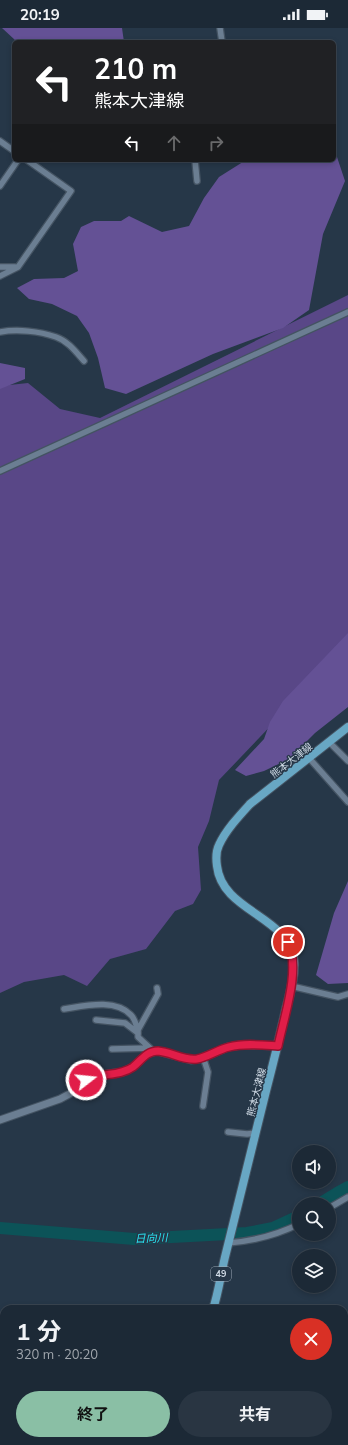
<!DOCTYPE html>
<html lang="ja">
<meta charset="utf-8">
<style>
:root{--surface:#1c2936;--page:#293542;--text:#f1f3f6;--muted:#a0a6ad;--line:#3a4551;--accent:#8abfa5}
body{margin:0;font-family:Mulish,"Noto Sans JP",sans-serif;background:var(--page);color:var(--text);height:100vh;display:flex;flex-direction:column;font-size:15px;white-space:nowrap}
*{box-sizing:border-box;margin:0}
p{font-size:13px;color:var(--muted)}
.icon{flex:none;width:22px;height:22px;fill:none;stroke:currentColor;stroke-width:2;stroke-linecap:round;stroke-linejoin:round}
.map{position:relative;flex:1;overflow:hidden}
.panel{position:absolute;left:0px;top:1277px;width:348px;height:140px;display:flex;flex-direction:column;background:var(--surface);border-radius:12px 12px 0 0;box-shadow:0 2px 6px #0003,0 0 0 1px var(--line)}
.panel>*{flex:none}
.banner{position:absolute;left:12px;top:12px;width:324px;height:122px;border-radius:6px;box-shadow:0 2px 6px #0003,0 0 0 1px var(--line);background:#202124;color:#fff;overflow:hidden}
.fabs{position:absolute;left:292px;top:1117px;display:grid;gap:8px}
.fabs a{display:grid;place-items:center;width:44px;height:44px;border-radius:50%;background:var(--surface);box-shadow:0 2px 6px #0003,0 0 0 1px var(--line);font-size:20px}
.pin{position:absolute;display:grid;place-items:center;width:34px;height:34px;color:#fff;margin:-17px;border:2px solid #fff;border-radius:50%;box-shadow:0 1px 4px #0007}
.me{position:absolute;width:44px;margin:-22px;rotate:74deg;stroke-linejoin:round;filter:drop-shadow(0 0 3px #0008)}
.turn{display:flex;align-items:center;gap:14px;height:84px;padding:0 16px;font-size:18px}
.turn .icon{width:52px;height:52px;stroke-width:2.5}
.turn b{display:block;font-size:28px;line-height:34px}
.lanes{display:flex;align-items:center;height:38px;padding:0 16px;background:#0003;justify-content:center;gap:20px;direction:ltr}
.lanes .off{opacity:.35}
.round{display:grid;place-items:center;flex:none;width:42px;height:42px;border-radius:21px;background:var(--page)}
.headline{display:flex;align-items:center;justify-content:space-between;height:68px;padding:0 16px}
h1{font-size:24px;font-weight:700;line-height:30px}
.button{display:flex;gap:8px;margin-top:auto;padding:8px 16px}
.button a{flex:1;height:46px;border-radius:24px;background:var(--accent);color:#111;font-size:16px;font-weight:700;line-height:46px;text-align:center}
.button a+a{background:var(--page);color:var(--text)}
.status{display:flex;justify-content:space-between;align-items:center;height:28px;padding:0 20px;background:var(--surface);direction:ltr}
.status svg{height:11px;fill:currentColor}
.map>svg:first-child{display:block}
.green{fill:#594787}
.forest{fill:#645195}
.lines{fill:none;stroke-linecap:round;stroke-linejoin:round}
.river{stroke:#0c5358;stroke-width:12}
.minor-casing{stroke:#445362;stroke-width:8}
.tertiary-casing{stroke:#445362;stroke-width:9}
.primary-casing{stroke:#445362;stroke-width:10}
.minor{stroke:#6b7e92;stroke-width:5.5}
.tertiary{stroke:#6b7e92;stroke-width:7}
.primary{stroke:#68a7c4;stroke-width:8}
.route-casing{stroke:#92132f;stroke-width:10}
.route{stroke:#e11d48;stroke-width:7}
.labels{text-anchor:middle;stroke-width:3;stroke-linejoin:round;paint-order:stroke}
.shield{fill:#263748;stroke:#9daab7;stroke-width:1}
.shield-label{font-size:9px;font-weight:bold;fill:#d0dbe6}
.street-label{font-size:10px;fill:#d0dbe6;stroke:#263748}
.water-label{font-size:11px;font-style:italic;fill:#28e5f2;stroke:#263748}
</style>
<div class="status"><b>20:19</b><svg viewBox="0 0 49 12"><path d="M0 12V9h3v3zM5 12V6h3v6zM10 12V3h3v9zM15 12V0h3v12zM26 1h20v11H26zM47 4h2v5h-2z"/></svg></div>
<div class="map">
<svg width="348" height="1417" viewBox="0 0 348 1417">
<rect width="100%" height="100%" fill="#263748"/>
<path class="green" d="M 348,267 L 348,617 L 219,752 L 209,793 L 198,819 L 201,862 L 193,876 L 175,883 L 146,921 L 110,931 L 87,958 L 64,947 L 24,954 L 0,965 L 0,358 L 28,355 L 60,381 L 100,390 Z"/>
<path class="forest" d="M 2,0 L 122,0 L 124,14 L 19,14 L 15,12 Z
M 334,126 L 336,126 L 345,153 L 323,206 L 309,282 L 283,300 L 213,326 L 126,366 L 105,360 L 98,330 L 89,305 L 77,288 L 52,276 L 29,271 L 17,260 L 34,251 L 64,250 L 78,243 L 73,216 L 81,199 L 94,193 L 121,193 L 129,188 L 162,204 L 189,198 L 204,170 L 219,149 L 246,132 L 334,132 Z
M 0,335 L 25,340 L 25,351 L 0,361 Z
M 348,605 L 348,679 L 315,705 L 289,731 L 264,743 L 246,748 L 235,742 L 264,711 L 270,694 L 283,673 Z
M 348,853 L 348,955 L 328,956 L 316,947 L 334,885 Z
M 348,1383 L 348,1417 L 329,1417 L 330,1413 L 344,1413 L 344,1387 Z
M 0,1384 L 4,1385 L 4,1413 L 145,1413 L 145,1417 L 0,1417 Z"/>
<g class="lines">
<path class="river" d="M 319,1176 L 337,1165 L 348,1159
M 0,1200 L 134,1211 L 247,1205 L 273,1200 L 299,1188"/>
<g class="minor-casing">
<path id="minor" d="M 220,0 L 222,14
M 0,113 L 14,123
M 195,132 L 197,153
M 0,158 L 18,132
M 0,239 L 15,239
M 0,248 L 18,239 L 71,163 L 27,132
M 0,304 C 17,301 39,303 56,309 C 68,313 76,324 84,333
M 0,443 L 348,284
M 329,714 L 348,733
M 309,730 L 348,774
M 291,958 L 338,969 L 348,966
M 64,981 C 84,978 115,970 131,987 C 135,991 136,997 138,1002
M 96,992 L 125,995 L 138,1005
M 150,1020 L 138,1009 L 138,1002 L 158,966 L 157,960
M 112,1021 L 150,1020 L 151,1021
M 203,1078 L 208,1044 L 203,1029
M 228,1104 L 247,1106 L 256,1105
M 329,1180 L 348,1169
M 228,1215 C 253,1213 277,1207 299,1196"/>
</g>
<g class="tertiary-casing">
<path id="tertiary" d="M 0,1092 L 60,1071 L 73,1064 L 92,1048 L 123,1044 L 133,1039 L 148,1025 L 157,1023 L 191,1032 L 199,1031 L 228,1019 L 241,1017 L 278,1018"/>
</g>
<g class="primary-casing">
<path id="primary" d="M 213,1281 C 219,1263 221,1244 226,1225 C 239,1171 253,1117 266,1063 C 273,1036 280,1008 286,981 C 290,966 295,948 294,933 C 290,888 222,884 217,838 C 216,831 216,823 219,817 C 226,802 239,788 250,776 L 348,699
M 171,1417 L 172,1413"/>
</g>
<use href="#minor" class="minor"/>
<use href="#tertiary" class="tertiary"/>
<use href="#primary" class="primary"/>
</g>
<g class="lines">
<g class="route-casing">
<path id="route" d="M 86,1052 C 100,1044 119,1049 133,1039 C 141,1033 146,1023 158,1023 C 171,1024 184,1033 197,1031 C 208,1029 217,1022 229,1019 C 244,1015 262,1017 278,1018 C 284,989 301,941 288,914"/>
</g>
<use href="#route" class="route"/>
</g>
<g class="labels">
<rect class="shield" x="211" y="1239" width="20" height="14" rx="3"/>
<g class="shield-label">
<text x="221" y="1249">49</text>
</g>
<g class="street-label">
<text transform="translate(291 732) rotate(-38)" y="4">熊本大津線</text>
<text transform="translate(256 1064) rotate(-76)" y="4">熊本大津線</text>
</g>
<g class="water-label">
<text transform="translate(151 1210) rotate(-2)" y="4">日向川</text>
</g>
</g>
</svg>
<div class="fabs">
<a><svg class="icon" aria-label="sound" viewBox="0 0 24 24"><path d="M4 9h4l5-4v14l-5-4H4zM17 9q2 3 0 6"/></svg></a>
<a><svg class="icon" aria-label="search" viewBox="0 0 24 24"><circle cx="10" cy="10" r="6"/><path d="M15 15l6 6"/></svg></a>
<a><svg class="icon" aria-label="layers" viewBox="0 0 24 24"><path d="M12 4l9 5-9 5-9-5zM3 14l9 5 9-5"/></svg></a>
</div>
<div class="pin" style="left:288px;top:914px;background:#d93025"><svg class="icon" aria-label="arrive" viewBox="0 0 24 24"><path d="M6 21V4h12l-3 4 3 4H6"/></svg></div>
<svg class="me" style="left:86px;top:1052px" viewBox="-20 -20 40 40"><circle r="17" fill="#e11d48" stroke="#fff" stroke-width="3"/><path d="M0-11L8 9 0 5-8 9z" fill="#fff"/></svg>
<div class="banner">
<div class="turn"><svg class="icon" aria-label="left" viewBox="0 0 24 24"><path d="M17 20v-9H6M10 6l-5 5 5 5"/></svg><div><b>210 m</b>熊本大津線</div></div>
<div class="lanes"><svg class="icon" aria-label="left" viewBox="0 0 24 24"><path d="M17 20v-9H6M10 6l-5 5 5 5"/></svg><svg class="icon off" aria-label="ahead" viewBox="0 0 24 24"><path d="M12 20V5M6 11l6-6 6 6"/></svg><svg class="icon off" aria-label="right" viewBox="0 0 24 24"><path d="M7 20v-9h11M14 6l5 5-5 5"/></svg></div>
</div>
<section class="panel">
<div class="headline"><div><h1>1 分</h1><p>320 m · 20:20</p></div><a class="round" style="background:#d93025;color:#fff"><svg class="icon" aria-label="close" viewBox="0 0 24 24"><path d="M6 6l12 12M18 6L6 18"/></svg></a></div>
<div class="button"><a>終了</a><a>共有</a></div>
</section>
</div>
